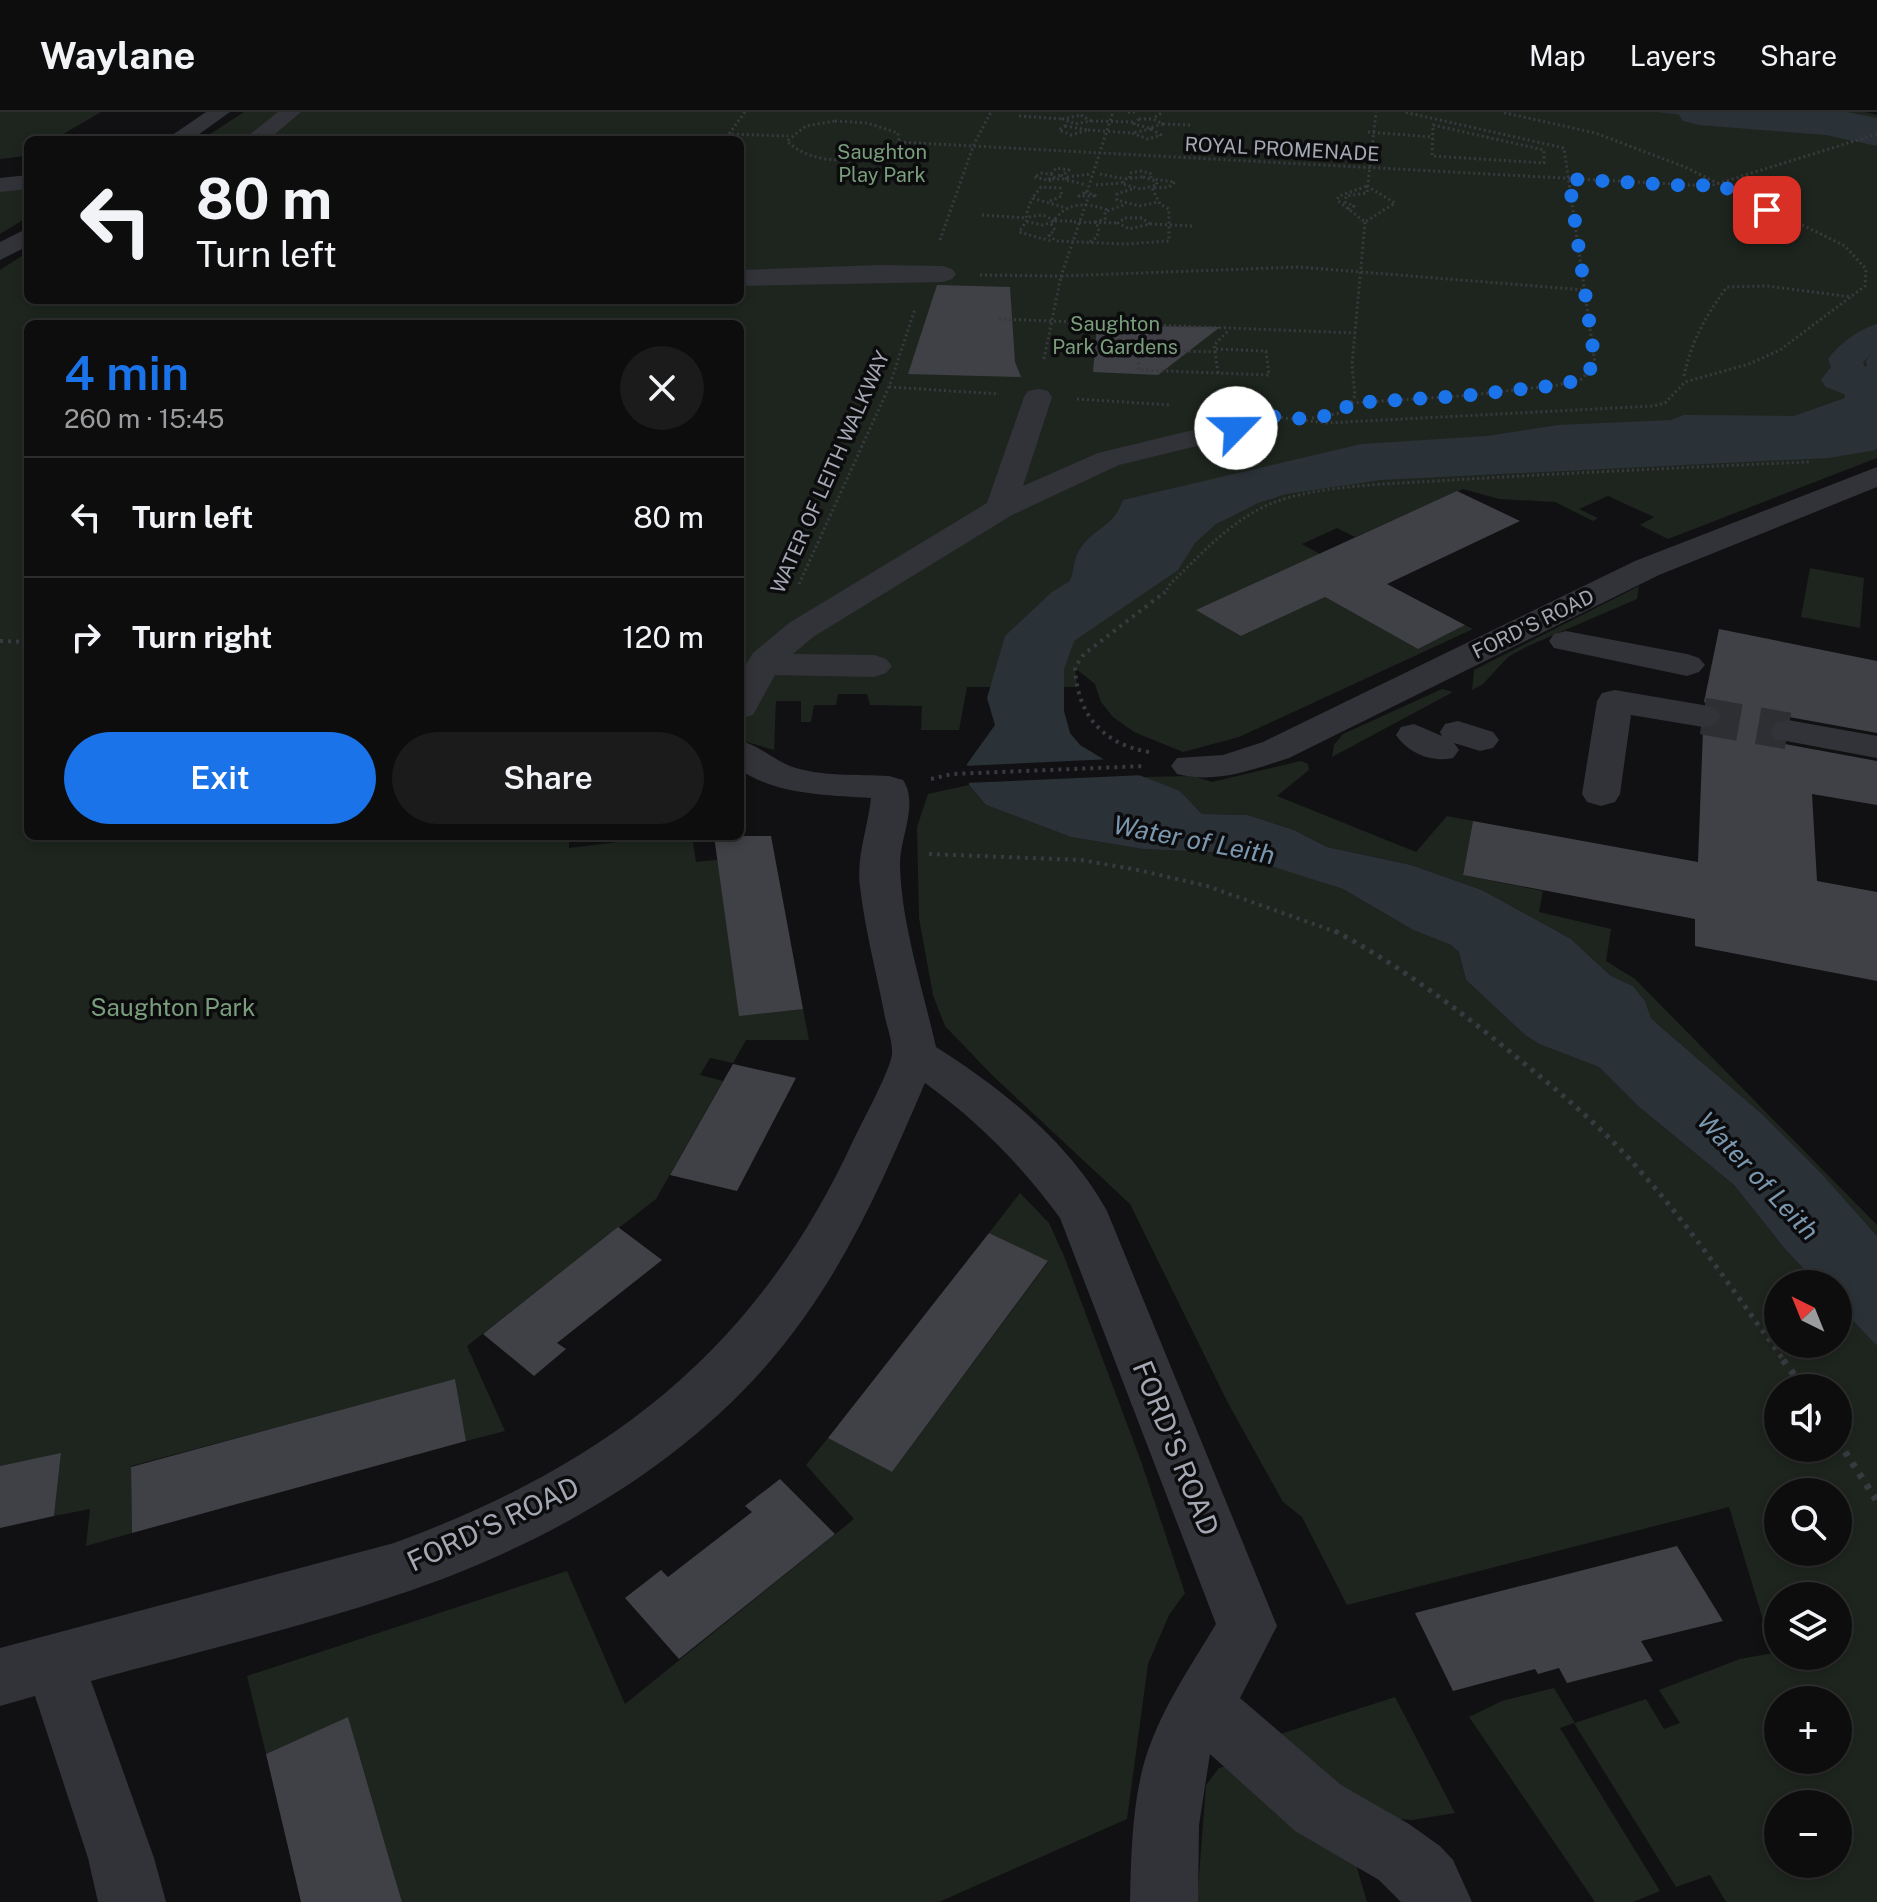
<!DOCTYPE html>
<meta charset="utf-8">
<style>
:root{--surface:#0d0d0e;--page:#1b1b1c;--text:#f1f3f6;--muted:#9a9c9e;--line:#2d2d2e;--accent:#1a73e8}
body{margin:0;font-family:"Public Sans",sans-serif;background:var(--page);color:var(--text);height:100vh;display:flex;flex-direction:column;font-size:30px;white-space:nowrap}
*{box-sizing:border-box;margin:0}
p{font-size:26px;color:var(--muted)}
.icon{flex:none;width:44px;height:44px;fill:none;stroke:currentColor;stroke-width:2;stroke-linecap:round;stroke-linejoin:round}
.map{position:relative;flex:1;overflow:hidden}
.side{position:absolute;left:24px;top:208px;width:720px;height:520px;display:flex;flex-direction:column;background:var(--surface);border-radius:12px;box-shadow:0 4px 12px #0003,0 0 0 2px var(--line)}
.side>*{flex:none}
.top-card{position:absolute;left:24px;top:24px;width:720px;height:168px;border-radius:12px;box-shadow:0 4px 12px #0003,0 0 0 2px var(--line);background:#0d0d0e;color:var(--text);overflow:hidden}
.needle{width:52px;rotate:317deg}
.controls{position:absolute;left:1764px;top:1158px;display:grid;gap:16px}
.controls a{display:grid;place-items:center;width:88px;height:88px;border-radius:50%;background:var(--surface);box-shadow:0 4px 12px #0003,0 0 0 2px var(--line);font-size:40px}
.pin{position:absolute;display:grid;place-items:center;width:68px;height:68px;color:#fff;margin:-34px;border-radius:16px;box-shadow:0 4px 12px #0006}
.me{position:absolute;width:88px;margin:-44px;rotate:67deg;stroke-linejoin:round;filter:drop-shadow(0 0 6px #0008)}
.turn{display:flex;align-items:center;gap:28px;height:168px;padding:0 40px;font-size:36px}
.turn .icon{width:104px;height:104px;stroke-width:2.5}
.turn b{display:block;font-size:56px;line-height:68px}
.round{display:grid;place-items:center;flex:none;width:84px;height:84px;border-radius:42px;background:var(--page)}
.summary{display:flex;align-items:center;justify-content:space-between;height:136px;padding:0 40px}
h1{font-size:48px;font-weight:600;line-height:60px;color:var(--accent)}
.primary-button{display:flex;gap:16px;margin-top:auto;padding:16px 40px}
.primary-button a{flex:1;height:92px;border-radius:48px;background:var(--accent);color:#fff;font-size:32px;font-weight:600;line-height:92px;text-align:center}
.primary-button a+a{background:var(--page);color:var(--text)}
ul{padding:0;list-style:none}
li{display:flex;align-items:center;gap:24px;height:120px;padding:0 40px;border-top:2px solid var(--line)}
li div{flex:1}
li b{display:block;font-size:30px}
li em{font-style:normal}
header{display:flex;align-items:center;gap:48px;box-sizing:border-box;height:112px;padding:0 40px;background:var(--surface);border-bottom:2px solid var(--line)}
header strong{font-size:38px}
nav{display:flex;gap:44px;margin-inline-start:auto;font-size:28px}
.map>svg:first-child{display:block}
.green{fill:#1e251e;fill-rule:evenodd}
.water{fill:#2a3238}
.pier{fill:#111113}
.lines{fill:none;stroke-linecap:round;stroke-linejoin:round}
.canal{fill:#2a3238;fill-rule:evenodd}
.river{fill:#2a3238;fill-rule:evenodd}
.building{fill:#404146}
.minor-tunnel{stroke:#2e2f33;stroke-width:37;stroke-dasharray:37 19;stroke-linecap:butt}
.path-far3{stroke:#383a3f;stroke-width:3;stroke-dasharray:2 3;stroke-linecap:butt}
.path-far2{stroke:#383a3f;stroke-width:4;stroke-dasharray:3 5;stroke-linecap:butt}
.path-far1{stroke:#383a3f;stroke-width:5;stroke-dasharray:4 6;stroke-linecap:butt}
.path{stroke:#383a3f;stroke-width:7;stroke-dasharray:5 8;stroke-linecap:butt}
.minor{fill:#323338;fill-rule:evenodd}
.route{stroke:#1a73e8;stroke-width:14;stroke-dasharray:0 25.2}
.labels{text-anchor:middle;stroke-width:7;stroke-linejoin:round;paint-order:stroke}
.far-street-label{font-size:20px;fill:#a3a8b3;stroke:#0c0c0e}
.far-park-label{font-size:20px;fill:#7a9e7c;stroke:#0c0c0e}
.park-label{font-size:24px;fill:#7a9e7c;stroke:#0c0c0e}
.water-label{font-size:26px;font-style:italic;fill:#7a97ae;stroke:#0c0c0e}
.near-street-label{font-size:28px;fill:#a3a8b3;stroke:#0c0c0e}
</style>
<header>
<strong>Waylane</strong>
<nav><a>Map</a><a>Layers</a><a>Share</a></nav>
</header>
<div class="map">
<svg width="1877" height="1790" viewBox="0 0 1877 1790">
<rect width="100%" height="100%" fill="#111113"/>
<path class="green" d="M 0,0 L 101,0 L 53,28 L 28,28 L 28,42 L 25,44 L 0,47 Z
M 244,0 L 1865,0 L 1877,3 L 1877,346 L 1668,427 L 1640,413 L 1654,405 L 1608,384 L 1579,397 L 1598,406 L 1593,409 L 1555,390 L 1499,387 L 1463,377 L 1355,425 L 1337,416 L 1302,432 L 1320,442 L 1197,498 L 1241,524 L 1325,485 L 1418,537 L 1465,513 L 1473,517 L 1239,625 L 1183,640 L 1134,620 L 1113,605 L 1101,590 L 1095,572 L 1075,556 L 1077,575 L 967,575 L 959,618 L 921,618 L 922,594 L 870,593 L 867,582 L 838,582 L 836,593 L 814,593 L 811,610 L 801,610 L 801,589 L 776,589 L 774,638 L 740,628 L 740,212 L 28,212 L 28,724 L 569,724 L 569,736 L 665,724 L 692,724 L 696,750 L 717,748 L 803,897 L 809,928 L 746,928 L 733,951 L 710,946 L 700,963 L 723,969 L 656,1087 L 467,1234 L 505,1319 L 466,1329 L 455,1268 L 131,1354 L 132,1421 L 86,1434 L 90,1397 L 54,1404 L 61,1342 L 0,1354 L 0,158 L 28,140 L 28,188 L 740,188 L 740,28 L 201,28 Z
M 28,73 L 28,105 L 0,122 L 0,77 Z
M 1810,456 L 1864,466 L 1860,516 L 1801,505 Z
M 1639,474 L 1637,487 L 1528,534 L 1508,545 L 1483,572 L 1472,578 L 1474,558 Z
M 1442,577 L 1453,580 L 1332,645 L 1334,633 L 1343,622 Z
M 1301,649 L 1308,652 L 1309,658 L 1277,684 L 1416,740 L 1447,704 L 1473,709 L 1463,763 L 1543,779 L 1539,800 L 1611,817 L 1606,849 L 1635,867 L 1877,1113 L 1877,1124 L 1822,1062 L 1763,1003 L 1662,916 L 1651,906 L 1645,889 L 1633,874 L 1611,864 L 1571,827 L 1482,778 L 1411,753 L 1327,735 L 1294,718 L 1248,703 L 1202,702 L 1180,679 L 1142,665 L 1193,664 L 1212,670 Z
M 969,673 L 986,693 L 1071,725 L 1143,737 L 1230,741 L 1307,765 L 1343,777 L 1413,818 L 1451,833 L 1459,840 L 1466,868 L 1525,923 L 1539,932 L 1599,955 L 1638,994 L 1734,1073 L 1785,1137 L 1818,1172 L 1778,1172 L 1778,1232 L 1838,1232 L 1838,1193 L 1877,1234 L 1877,1790 L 1726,1790 L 1710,1763 L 1676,1775 L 1574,1611 L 1560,1616 L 1660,1779 L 1633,1790 L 1595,1790 L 1469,1605 L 1502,1589 L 1554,1576 L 1575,1611 L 1646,1587 L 1664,1617 L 1680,1611 L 1659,1578 L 1740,1547 L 1773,1541 L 1729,1395 L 1347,1493 L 1302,1405 L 1283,1390 L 1228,1291 L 1130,1092 L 993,964 L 945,914 L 933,883 L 919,806 L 917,715 L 928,682 ZM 1778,1276 L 1838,1276 L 1838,1336 L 1778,1336 ZM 1778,1380 L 1838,1380 L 1838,1440 L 1778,1440 ZM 1778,1484 L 1838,1484 L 1838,1544 L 1778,1544 ZM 1778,1588 L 1838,1588 L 1838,1648 L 1778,1648 ZM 1778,1692 L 1838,1692 L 1838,1752 L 1778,1752 Z
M 1020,1081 L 1049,1111 L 1064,1144 L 1142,1352 L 1185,1481 L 1169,1503 L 1148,1552 L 1127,1707 L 939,1790 L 402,1790 L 348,1606 L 266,1642 L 247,1564 L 567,1459 L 625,1592 L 854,1407 L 806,1353 L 828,1326 L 892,1360 L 1048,1150 L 989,1121 Z
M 1395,1585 L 1455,1701 L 1412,1708 L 1375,1705 L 1271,1625 Z
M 1237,1651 L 1352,1739 L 1367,1790 L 1197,1790 L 1206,1673 L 1219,1656 Z"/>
<path class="water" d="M 1656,0 L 1840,2 L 1877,11 L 1877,14 L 1849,20 L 1825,13 L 1761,11 Z
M 1877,234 L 1877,337 L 1871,339 L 1828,346 L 1381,368 L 1286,382 L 1258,391 L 1216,412 L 1195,431 L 1178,458 L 1074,529 L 1064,557 L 1064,599 L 1070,621 L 1080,633 L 1113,653 L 1180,679 L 1202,702 L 1248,703 L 1294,718 L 1327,735 L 1411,753 L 1482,778 L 1571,827 L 1611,864 L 1633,874 L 1645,889 L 1651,906 L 1662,916 L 1763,1003 L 1822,1062 L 1877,1124 L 1877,1234 L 1838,1193 L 1838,1172 L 1818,1172 L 1785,1137 L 1734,1073 L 1638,994 L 1599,955 L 1539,932 L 1525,923 L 1466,868 L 1459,840 L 1451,833 L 1413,818 L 1343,777 L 1230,741 L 1143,737 L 1071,725 L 986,693 L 969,673 L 967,652 L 995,613 L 987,586 L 1005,524 L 1052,480 L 1070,469 C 1075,457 1073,445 1082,434 C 1098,414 1114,414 1123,388 L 1361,332 L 1487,324 L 1558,313 L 1671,308 L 1684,303 L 1794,304 L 1845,286 L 1843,272 L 1858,257 L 1867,254 L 1866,249 Z"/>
<path class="pier" d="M 1112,647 L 1145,663 L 965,671 L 963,654 Z"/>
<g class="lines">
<path class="canal" d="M 1877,212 L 1877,238 L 1863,250 L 1865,256 L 1859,265 L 1877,272 L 1877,295 L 1826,275 L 1821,268 L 1831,255 L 1828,247 C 1839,232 1859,217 1877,212 Z"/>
<path class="river" d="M 1677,0 L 1847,0 L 1877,6 L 1877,34 L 1826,23 L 1699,13 L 1683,9 Z"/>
</g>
<path class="building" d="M 937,173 L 1010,175 L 1015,250 L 1021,265 L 908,262 Z
M 1097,213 L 1129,214 L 1220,215 L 1158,263 L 1093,260 Z
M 1457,379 L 1520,409 L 1387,472 L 1465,513 L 1418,537 L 1325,485 L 1241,524 L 1196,498 Z
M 1719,517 L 1877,549 L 1877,621 L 1789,605 L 1774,608 L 1767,617 L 1774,630 L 1877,649 L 1877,693 L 1812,682 L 1817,769 L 1877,780 L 1877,869 L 1695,834 L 1695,807 L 1463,763 L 1473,709 L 1698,750 L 1703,618 L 1717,615 L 1724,606 L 1719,594 L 1704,590 Z
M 714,724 L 771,724 L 803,897 L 739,904 Z
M 733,952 L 796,966 L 737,1079 L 670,1063 Z
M 618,1115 L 662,1148 L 557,1231 L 566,1237 L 534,1264 L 483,1222 Z
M 989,1121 L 1048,1149 L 892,1360 L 828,1326 Z
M 455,1267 L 466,1329 L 132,1421 L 131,1355 Z
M 61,1341 L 54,1404 L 0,1416 L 0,1354 Z
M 780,1367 L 835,1422 L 679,1547 L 625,1486 L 661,1458 L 668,1465 L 752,1400 L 745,1394 Z
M 1677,1434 L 1723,1509 L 1641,1529 L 1653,1549 L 1567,1571 L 1559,1556 L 1538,1562 L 1535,1557 L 1453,1579 L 1415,1501 Z
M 348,1605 L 394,1763 L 402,1790 L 301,1790 L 266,1642 Z"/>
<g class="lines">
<path class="minor-tunnel" d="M 1703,604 L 1788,619"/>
<path class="path-far3" d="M 745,0 L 729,22 L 788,24
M 1128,0 L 1136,0
M 1081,3 L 1091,9 L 1075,12 L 1063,7 Z
M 1019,4 L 1063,7
M 1155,5 L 1163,0
M 1139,7 L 1153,7 L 1163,12 L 1149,16 L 1134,12 Z
M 835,9 L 867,11 L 898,21 L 899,30 C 869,52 814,56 787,29 L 806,14 Z
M 1091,9 L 1133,10
M 1163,12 L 1192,13
M 1433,13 L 1544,38 L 1544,51 L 1432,44 Z
M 1065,14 L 1088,18 L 1071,23 L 1059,18 Z
M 1151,17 L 1161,23 L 1148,27 L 1132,21 Z
M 1088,18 L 1132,21
M 1368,20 L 1433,25
M 899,30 L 1710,74 L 1877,22
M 1051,62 L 1056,56 L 1069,58 L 1063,63
M 1100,62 L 1125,67
M 1061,63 L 1067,67 L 1049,67 Z
M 1067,65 L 1090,62
M 1143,65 L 1156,69 L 1157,73 L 1141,77 L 1122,72 L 1125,67 Z
M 1130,66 L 1130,61 L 1141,59 L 1152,62 L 1151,66
M 1067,68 L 1086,73
M 1051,69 L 1034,65 L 1042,61 L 1053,63
M 1096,73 L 1122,71
M 1367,74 L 1395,91 L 1365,110 L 1337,88 L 1339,84 Z
M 1132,77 L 1117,82 L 1117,88 L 1139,94 L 1158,90
M 1085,80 L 1097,84 L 1079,84 Z
M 1087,80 L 1113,0
M 1050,89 L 1062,84 L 1060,76 L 1041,75 L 1032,86 L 1063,95
M 1348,97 L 1354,94 L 1345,90 L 1346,84 L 1367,81 L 1376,0
M 982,103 L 1027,106
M 1029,105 L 1043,103 L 1055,109 L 1043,113 L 1028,110 L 1026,103 L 1032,86
M 1125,106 L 1142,106 L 1150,112 L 1129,117 L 1118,111 Z
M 1055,107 C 1069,89 1088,91 1108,98
M 1027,108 L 1019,120 L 1051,129
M 1055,109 L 1074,109
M 1074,110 L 1118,111
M 1365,110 L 1352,253 L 1355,284 L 1350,291 L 1462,284 L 1558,273 L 1582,267 L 1595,251 L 1564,36 L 1404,0
M 1051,112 L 1055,118 L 1049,123 L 1056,129 L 1125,132 L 1169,129 L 1169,97 L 1160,92 L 1152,76 L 1169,75 L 1175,70 L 1153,67
M 1150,112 L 1192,114
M 940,128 L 974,32 L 991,0
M 1090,130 L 1097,125 L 1099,116 L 1095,110 L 1105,107 L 1105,100 L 1126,92
M 980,163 L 1061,164 L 1088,86
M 999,207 L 1355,221
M 1216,237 L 1266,239 L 1269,263 L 1139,258 L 1138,238 L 1216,240
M 1044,247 L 1061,164 L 1299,155 L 1585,178
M 1218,261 L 1214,233 L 1229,218
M 1684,264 C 1691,230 1706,203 1727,175 L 1767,174 L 1852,185
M 889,275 L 999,282
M 1077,287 L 1171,293
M 1276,305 L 1326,311 L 1653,294 L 1665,291 L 1685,270 L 1749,252 L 1780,238 L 1865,174 L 1866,157 L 1845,134 L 1685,55 L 1595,21 L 1501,0
M 1312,306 L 1341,301 L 1350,291
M 799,472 L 889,275 L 915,197
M 1164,482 L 1171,471 C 1202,442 1230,409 1270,392 C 1318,372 1398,372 1451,368 C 1570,361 1689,355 1809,350"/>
<path class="path-far2" d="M 0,529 L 28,530
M 1149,640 C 1102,632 1077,602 1075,555 L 1084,542 L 1165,480
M 931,667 L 952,662 L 1145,654
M 929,742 L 1081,748 L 1138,758 L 1207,774 L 1339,821"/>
<path class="path-far1" d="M 1335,819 C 1402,855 1462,900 1520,948 C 1563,983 1605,1018 1641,1060 C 1694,1119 1738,1186 1785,1250"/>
<path class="path" d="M 1783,1248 L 1804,1276
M 1838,1329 L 1877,1389"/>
<path class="minor" d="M 206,0 L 230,0 L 191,28 L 165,28 Z
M 278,0 L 301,0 L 268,28 L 243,28 Z
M 28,63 L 28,77 L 0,80 L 0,66 Z
M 28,116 L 28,134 L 0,148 L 0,130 Z
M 880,153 L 943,154 L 952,157 L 956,162 L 952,167 L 943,170 L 740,174 L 740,158 Z
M 1038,277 L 1048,279 L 1052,285 L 1023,374 L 1098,341 L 1222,311 L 1228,296 L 1238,293 L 1248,296 L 1252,302 L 1246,322 L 1119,353 L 1012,403 L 813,525 L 793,542 L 874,543 L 886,547 L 892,554 L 886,561 L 874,565 L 775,563 L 753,603 L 740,606 L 740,562 L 753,541 L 789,511 L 987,391 L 1024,285 L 1028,279 Z
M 1877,355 L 1877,375 L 1659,463 L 1289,646 C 1252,658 1216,672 1177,662 L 1171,654 L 1177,646 L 1223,643 L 1263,630 L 1635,449 Z
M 1566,519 L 1687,542 L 1699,546 L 1705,553 L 1699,560 L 1687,564 L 1554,536 L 1549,529 L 1554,522 Z
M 1615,578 L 1703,593 L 1716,596 L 1721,604 L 1716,612 L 1703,615 L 1631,603 L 1620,682 L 1615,690 L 1601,694 L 1587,690 L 1582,682 L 1597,589 L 1602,581 Z
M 1788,608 L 1877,624 L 1877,646 L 1775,627 L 1770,619 L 1775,611 Z
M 1458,609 L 1493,620 L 1499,628 L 1493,636 L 1480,639 L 1454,631 L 1459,638 L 1453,646 C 1432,651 1408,641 1396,623 L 1401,615 L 1414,612 L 1442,624 L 1440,620 L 1445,612 Z
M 740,629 C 759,633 772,647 790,654 C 820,665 857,662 889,664 L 903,668 C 919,692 900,725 900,752 C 901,811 923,877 936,935 C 1001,976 1069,1030 1107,1099 L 1277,1514 L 1240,1586 L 1341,1673 L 1409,1712 L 1440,1734 L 1453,1748 L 1472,1790 L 1401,1790 L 1379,1768 L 1295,1719 L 1210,1642 L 1199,1713 L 1198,1790 L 1130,1790 C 1131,1745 1132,1698 1143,1655 C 1157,1603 1189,1557 1216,1512 L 1060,1106 C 1022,1054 978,1009 925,971 C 890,1052 855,1135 803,1207 C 707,1343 550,1433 394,1484 C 295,1517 192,1541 91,1569 L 154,1746 L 166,1790 L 98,1790 L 88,1746 L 35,1584 L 0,1594 L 0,1536 L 394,1431 C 607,1353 756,1239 853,1029 C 861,1012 891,957 892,942 C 893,929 886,913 884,900 C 876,859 865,817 860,775 C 856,744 868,716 871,686 C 827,683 778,683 740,658 Z"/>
</g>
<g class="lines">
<path class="route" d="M 1236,316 L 1238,302 L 1307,307 L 1341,301 L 1350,291 L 1462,284 L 1558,273 L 1582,267 L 1595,251 L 1569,67 L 1693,74 L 1719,72 L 1767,98"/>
</g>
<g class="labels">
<g class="far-street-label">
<text transform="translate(1282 37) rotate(3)" y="7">ROYAL PROMENADE</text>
<text transform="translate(830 360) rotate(-66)" y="7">WATER OF LEITH WALKWAY</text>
<text transform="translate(1533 512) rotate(-26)" y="7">FORD'S ROAD</text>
</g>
<g class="far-park-label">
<text x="882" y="47">Saughton<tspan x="882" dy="23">Play Park</tspan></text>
<text x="1115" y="219">Saughton<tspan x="1115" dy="23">Park Gardens</tspan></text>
</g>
<g class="park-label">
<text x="173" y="904">Saughton Park</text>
</g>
<g class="water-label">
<text transform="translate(1194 728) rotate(11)" y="9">Water of Leith</text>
<text transform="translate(1758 1064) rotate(47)" y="9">Water of Leith</text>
</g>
<g class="near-street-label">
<text transform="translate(1176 1336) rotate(68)" y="10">FORD'S ROAD</text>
<text transform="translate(493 1412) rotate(-25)" y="10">FORD'S ROAD</text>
</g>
</g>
</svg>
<div class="controls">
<a><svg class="needle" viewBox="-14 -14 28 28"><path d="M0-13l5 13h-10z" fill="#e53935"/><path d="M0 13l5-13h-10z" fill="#9a9c9e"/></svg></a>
<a><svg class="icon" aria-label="sound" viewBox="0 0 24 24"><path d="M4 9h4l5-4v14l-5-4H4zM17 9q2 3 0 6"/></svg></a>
<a><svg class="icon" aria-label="search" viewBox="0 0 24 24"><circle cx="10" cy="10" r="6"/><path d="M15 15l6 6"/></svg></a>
<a><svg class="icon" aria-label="layers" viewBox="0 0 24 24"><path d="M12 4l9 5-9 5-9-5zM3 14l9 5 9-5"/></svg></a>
<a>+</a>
<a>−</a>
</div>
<div class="pin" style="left:1767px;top:98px;background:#d93025"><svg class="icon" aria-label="arrive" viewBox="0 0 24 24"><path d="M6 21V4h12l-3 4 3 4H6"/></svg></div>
<svg class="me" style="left:1236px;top:316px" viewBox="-20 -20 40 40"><circle r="19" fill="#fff"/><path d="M0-13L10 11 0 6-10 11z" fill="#1a73e8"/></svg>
<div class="top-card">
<div class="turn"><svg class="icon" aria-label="left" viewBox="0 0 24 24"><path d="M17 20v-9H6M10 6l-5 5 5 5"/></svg><div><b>80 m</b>Turn left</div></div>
</div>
<section class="side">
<div class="summary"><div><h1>4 min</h1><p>260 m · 15:45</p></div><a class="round"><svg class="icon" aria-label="close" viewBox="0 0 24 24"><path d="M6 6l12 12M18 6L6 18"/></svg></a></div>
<ul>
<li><svg class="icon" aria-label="left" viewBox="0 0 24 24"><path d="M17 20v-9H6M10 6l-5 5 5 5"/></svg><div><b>Turn left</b></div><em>80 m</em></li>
<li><svg class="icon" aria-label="right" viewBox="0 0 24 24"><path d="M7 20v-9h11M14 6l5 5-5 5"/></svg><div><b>Turn right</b></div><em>120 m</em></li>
</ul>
<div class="primary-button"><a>Exit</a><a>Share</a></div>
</section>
</div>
